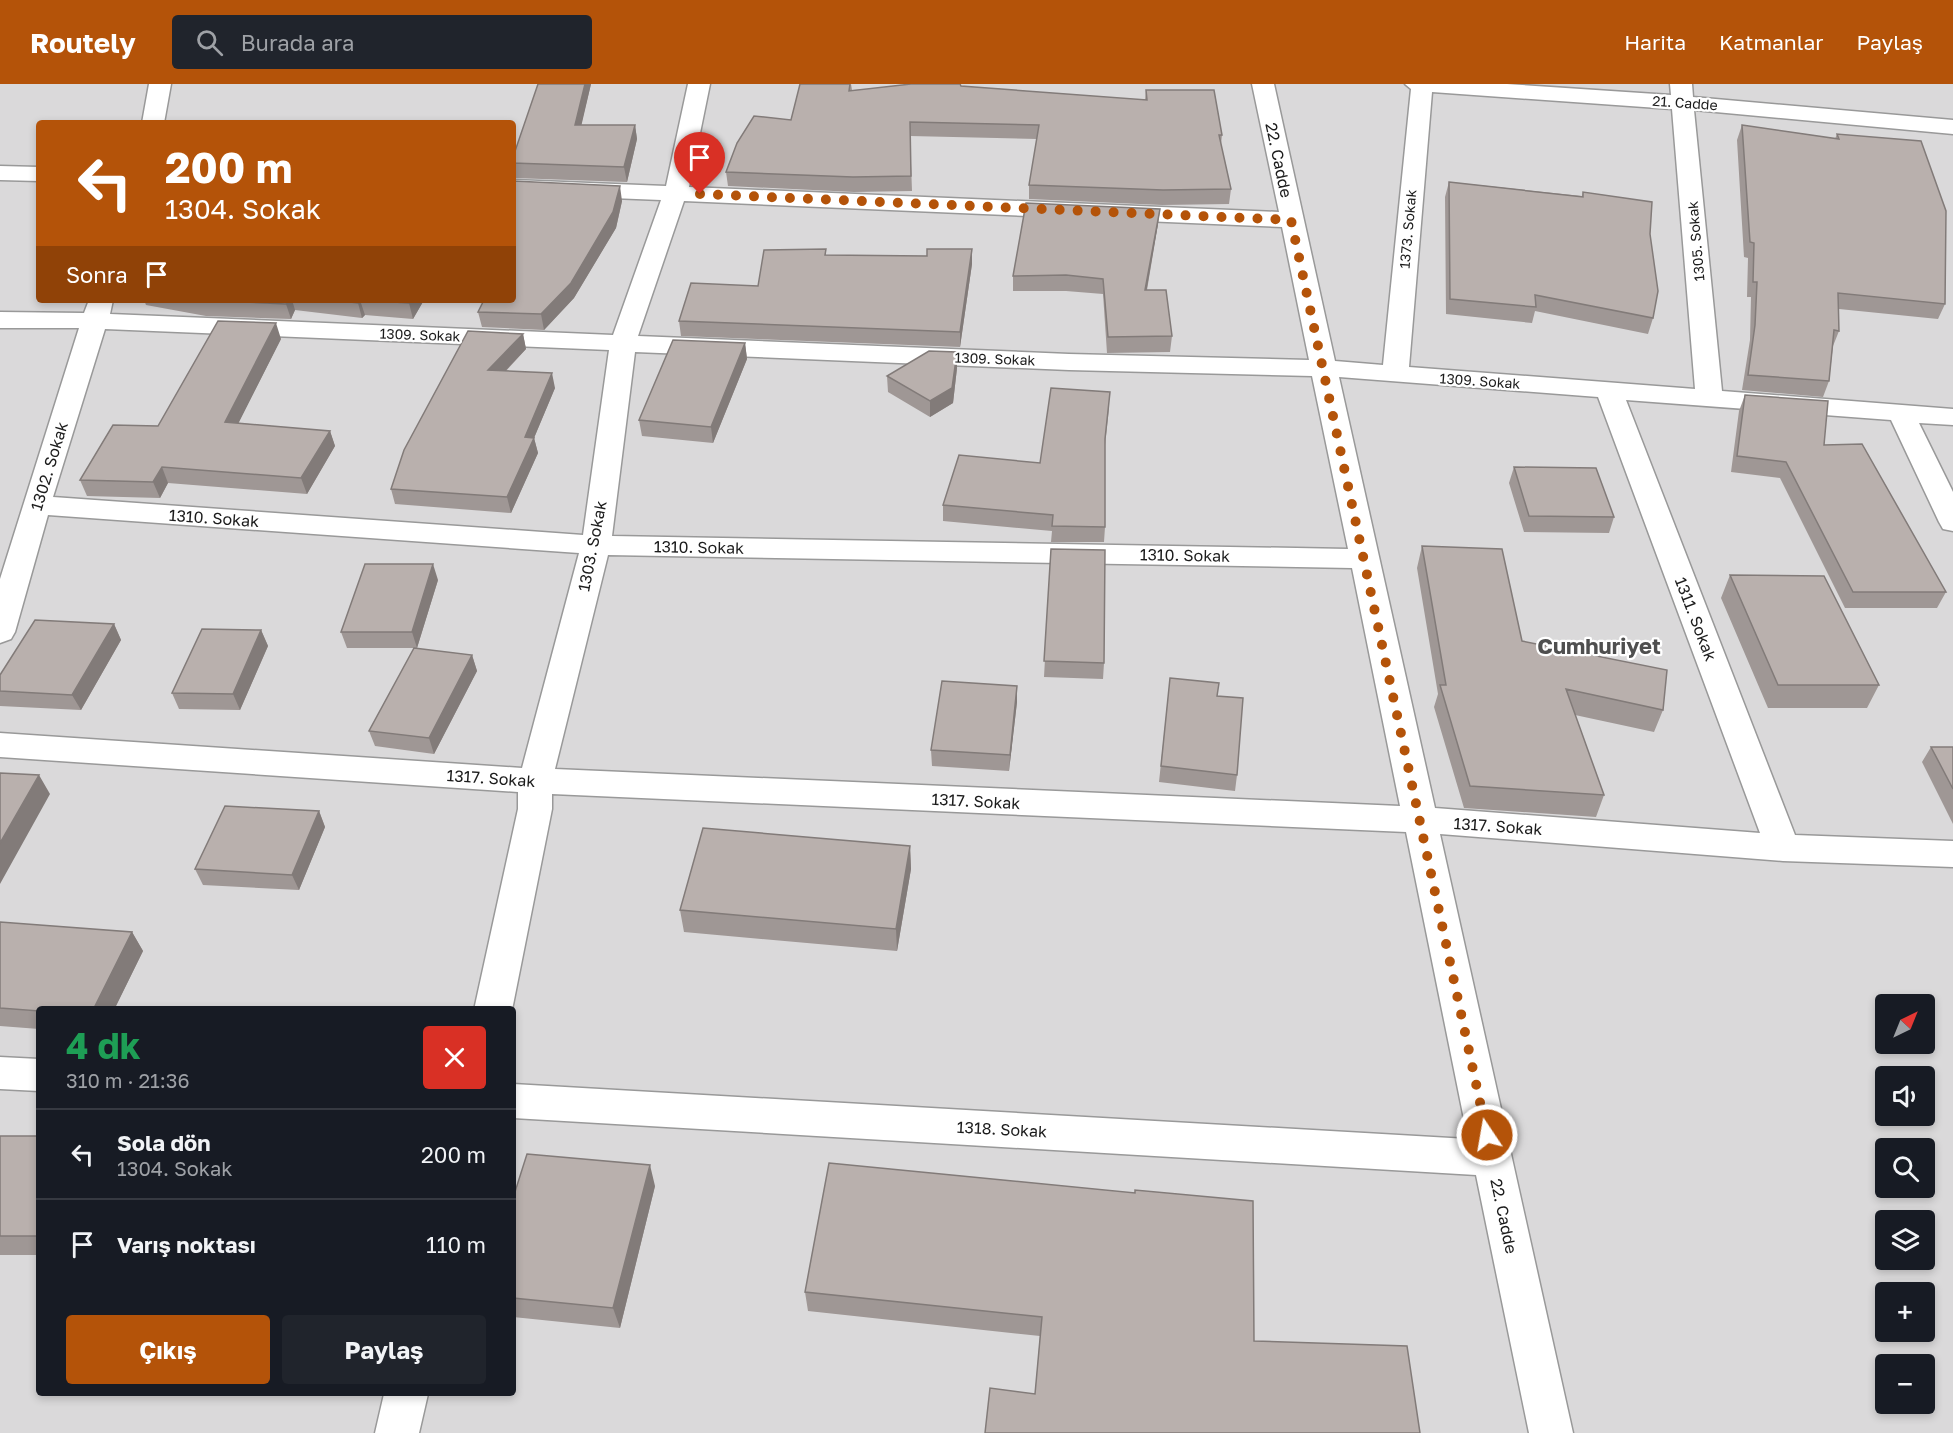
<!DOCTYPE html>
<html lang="tr">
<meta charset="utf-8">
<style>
:root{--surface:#171b24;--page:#20242c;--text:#f1f3f6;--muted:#9ea1a6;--line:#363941;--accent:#b45309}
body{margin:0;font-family:"Golos Text",sans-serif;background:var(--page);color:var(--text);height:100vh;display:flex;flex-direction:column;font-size:22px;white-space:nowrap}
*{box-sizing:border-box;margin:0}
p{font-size:20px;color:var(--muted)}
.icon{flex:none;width:33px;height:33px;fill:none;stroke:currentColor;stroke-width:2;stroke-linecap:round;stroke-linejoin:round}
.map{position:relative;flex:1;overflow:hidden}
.details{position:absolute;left:36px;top:922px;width:480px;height:390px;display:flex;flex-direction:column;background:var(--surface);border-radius:6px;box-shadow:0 3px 9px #0003}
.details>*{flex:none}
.hud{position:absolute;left:36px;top:36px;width:480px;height:183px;border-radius:6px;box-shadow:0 3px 9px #0003;background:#b45309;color:#fff;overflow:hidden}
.needle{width:39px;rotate:43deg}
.buttons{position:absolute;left:1875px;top:910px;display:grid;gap:12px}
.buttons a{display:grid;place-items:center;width:60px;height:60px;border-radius:6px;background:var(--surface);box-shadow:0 3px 9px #0003;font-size:30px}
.pin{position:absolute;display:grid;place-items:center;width:51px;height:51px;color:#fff;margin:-62px -26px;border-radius:50% 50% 50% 0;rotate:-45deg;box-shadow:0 0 6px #0007}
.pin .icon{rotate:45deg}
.me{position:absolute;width:66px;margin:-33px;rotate:348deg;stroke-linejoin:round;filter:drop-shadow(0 0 4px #0008)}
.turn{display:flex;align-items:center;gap:21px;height:126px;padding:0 30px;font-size:27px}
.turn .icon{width:78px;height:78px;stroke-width:2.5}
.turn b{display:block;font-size:42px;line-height:51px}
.then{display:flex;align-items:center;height:57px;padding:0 30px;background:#0003;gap:12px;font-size:22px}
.round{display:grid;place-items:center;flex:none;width:63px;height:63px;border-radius:6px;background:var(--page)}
.overview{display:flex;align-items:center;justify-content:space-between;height:102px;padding:0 30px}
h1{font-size:36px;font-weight:700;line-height:45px;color:#1e9e55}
.primary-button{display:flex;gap:12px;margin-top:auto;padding:12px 30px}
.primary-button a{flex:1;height:69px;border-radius:6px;background:var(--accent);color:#fff;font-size:24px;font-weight:700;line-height:69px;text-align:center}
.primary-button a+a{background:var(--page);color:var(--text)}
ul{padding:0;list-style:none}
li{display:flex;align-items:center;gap:18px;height:90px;padding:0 30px;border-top:2px solid var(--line)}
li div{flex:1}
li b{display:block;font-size:22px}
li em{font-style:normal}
header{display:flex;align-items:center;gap:36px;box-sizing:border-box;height:84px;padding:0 30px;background:var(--accent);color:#fff}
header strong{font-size:28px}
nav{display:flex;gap:33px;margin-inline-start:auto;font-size:21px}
.search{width:420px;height:54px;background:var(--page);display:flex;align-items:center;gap:15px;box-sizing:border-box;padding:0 21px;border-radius:6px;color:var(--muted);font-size:22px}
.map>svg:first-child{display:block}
.residential{fill:#dad9da;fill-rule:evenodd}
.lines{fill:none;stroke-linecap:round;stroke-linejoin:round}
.minor-casing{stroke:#999;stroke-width:3}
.minor{fill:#fff;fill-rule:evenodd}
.wall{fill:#9f9795}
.shaded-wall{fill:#827b79}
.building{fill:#b9b0ad;stroke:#827b79;stroke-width:1.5}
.route{stroke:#b45309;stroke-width:10;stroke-dasharray:0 18}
.labels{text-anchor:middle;stroke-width:4.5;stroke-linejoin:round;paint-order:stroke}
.far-street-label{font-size:14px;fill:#1c1c1c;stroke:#fff}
.street-label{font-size:16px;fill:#1c1c1c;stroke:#fff}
.district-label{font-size:22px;font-weight:bold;fill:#4f4f4f;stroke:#fff}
</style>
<header>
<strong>Routely</strong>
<div class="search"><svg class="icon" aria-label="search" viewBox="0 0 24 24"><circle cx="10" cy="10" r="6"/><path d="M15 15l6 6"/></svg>Burada ara</div>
<nav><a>Harita</a><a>Katmanlar</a><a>Paylaş</a></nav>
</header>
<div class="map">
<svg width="1953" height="1349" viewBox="0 0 1953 1349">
<rect width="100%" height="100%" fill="#ede8e3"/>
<path class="residential" d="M 0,0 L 1953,0 L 1953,1349 L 0,1349 ZM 39,39 L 513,39 L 513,216 L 39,216 ZM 1886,921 L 1924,921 L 1924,960 L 1886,960 ZM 39,926 L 513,926 L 513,1310 L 39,1310 ZM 1886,993 L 1924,993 L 1924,1032 L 1886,1032 ZM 1886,1065 L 1924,1065 L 1924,1104 L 1886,1104 ZM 1886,1137 L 1924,1137 L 1924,1176 L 1886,1176 ZM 1886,1209 L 1924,1209 L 1924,1248 L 1886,1248 ZM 1886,1281 L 1924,1281 L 1924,1320 L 1886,1320 Z"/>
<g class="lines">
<g class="minor-casing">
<path id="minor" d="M 149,0 L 171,0 L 164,39 L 142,39 Z
M 688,0 L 710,0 L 689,103 L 1279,128 L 1252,0 L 1274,0 L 1335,277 L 1383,281 L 1411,5 L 1405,0 L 1507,0 L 1671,11 L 1670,0 L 1692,0 L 1693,13 L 1953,36 L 1953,50 L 1694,26 L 1722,307 L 1953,325 L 1953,341 L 1919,339 L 1953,408 L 1953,447 L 1943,445 L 1939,438 L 1891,336 L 1626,316 L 1795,751 L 1953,757 L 1953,783 L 1783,777 L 1440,750 L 1573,1349 L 1529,1349 L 1476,1091 L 513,1034 L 513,1000 L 1468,1055 L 1406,748 L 552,710 L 552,725 L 512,926 L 474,926 L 518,725 L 518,708 L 0,673 L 0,649 L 522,684 L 579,469 L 48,431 L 15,548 L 11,555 L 0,559 L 0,495 L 79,244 L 0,244 L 0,228 L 84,229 L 89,216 L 113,216 L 110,230 L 613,251 L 661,116 L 513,110 L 513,96 L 666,102 ZM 1432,8 L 1672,25 L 1695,305 L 1409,283 ZM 684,117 L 1282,143 L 1309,276 L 1069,270 L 638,252 ZM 105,245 L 609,266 L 583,451 L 53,413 ZM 635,268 L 1069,286 L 1312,292 L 1348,465 L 612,452 ZM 1339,293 L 1598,313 L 1760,749 L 1435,724 ZM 608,471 L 1352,484 L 1400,722 L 555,685 Z
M 0,82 L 39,83 L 39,97 L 0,96 Z
M 0,973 L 39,975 L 39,1007 L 0,1005 Z
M 384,1310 L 428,1310 L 419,1349 L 375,1349 Z"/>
</g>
<use href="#minor" class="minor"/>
</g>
<path class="wall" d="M 538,0 L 591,0 L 581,41 L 635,41 L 637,55 L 627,98 L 514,94 L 513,89 L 513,73 Z
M 851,0 L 852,6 L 961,2 L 1145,16 L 1146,6 L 1222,51 L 1221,60 L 1231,105 L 1229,120 L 1162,121 L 1029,115 L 1029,101 L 1037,55 L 910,52 L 912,107 L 854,108 L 728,102 L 726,88 L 791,36 Z
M 1742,41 L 1835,55 L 1837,50 L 1945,220 L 1938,235 L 1839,225 L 1839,247 L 1833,262 L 1829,297 L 1823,313 L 1742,306 L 1750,256 L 1751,213 L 1747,213 L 1748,174 L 1744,173 L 1737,56 Z
M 513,97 L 622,117 L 616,144 L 574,214 L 544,246 L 482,243 L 478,228 L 513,216 Z
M 1449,98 L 1582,112 L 1583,108 L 1650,150 L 1653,234 L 1648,250 L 1535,227 L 1532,239 L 1446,230 L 1445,113 Z
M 1158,140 L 1147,206 L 1172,252 L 1170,268 L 1107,269 L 1103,210 L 1066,207 L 1013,207 L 1013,192 Z
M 826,165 L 826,171 L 972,180 L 960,263 L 681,252 L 679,237 L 758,202 Z
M 144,216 L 424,216 L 413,235 L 365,231 L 362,234 L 295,226 L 291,235 L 206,232 L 146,221 Z
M 523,250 L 526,265 L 506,287 L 555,304 L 534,354 L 538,369 L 511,429 L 395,420 L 391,405 Z
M 281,255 L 238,339 L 330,347 L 335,362 L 307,410 L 168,399 L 160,414 L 87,412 L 80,396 L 158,342 Z
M 745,259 L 747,275 L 713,359 L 642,352 L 639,336 Z
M 957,284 L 953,319 L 930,333 L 888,308 L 887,292 Z
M 1745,311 L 1824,361 L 1946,508 L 1937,524 L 1845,524 L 1780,394 L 1731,388 L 1739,327 Z
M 1109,324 L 1105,361 L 1105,443 L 1104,458 L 1051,458 L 1052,447 L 943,437 L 943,421 L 1040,379 Z
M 1514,383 L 1614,433 L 1609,449 L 1524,448 L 1509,399 Z
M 1422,462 L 1522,557 L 1663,626 L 1654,648 L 1575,631 L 1604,711 L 1596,733 L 1464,724 L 1434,623 L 1438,610 L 1417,484 Z
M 1051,465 L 1104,579 L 1103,595 L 1044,593 Z
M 1730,491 L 1879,601 L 1867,624 L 1768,624 L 1721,514 Z
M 438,496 L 417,564 L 347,564 L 341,548 Z
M 114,540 L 121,556 L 81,626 L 0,622 L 0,591 Z
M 261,546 L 268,562 L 240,626 L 179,625 L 172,609 Z
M 472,571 L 477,587 L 434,670 L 375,662 L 369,647 Z
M 1170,594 L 1237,691 L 1235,707 L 1159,698 Z
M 1017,602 L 1017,618 L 1009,687 L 932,682 L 931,666 Z
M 1931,663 L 1953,663 L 1953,740 L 1922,678 Z
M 319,727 L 325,743 L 299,806 L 203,801 L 195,785 Z
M 910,762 L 911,785 L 897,867 L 684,848 L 680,826 Z
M 0,838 L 132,848 L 143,867 L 114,926 L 39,926 L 39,945 L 0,942 Z
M 0,1052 L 39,1052 L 39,1171 L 0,1171 Z
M 655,1102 L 620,1244 L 513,1233 L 513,1114 Z
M 1135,1109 L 1253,1117 L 1035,1310 L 1040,1252 L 808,1227 L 805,1208 Z"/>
<path class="shaded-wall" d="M 585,0 L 591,0 L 578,56 L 575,41 Z
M 635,41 L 637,55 L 627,98 L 624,83 Z
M 620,102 L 622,117 L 616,144 L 574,214 L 544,246 L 541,230 Z
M 1160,125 L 1158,140 L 1144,221 L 1145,206 Z
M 972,165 L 972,180 L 960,263 L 960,248 Z
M 288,216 L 292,216 L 295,226 L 291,235 L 286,220 Z
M 360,216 L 365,231 L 362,234 L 358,219 Z
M 411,216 L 424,216 L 413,235 L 409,219 Z
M 276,239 L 281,255 L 231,354 L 225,338 Z
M 523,250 L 526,265 L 492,301 L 488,286 Z
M 745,259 L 747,275 L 713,359 L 711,343 Z
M 957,268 L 957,284 L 953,319 L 930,333 L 930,317 Z
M 552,289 L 555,304 L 534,354 L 538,369 L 511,429 L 507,413 L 525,353 Z
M 330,347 L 335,362 L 307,410 L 301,394 Z
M 162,383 L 168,399 L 160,414 L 153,398 Z
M 433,480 L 438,496 L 417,564 L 412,548 Z
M 114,540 L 121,556 L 81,626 L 72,611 Z
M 261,546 L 268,562 L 240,626 L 233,610 Z
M 472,571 L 477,587 L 434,670 L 429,654 Z
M 1017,602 L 1017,618 L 1009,687 L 1010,671 Z
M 39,691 L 50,710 L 0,800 L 0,759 Z
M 319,727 L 325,743 L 299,806 L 292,791 Z
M 910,762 L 911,785 L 897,867 L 896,845 Z
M 132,848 L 143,867 L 114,926 L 93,926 Z
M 650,1081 L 655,1102 L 620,1244 L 613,1224 Z"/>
<path class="building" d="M 538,0 L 585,0 L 575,41 L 635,41 L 624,83 L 513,79 L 513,73 Z
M 800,0 L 850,0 L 849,7 L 911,0 L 960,0 L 961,2 L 1147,16 L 1146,6 L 1214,6 L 1222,51 L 1219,51 L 1231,105 L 1163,106 L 1029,101 L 1039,41 L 910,38 L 911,92 L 853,93 L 726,88 L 737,59 L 754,32 L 791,36 Z
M 1742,41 L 1839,55 L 1837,50 L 1921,57 L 1946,127 L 1945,220 L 1838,209 L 1839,247 L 1834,246 L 1829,297 L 1748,291 L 1755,241 L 1757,198 L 1753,198 L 1754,159 L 1750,158 Z
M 513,97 L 620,102 L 613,128 L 571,199 L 541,230 L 478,228 L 484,216 L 513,216 L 513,158 L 515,154 L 513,153 Z
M 1449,98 L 1583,113 L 1583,108 L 1652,118 L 1650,150 L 1658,207 L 1653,234 L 1535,211 L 1536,223 L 1450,215 Z
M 1026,119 L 1160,125 L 1145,206 L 1166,206 L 1172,252 L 1108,253 L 1103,195 L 1066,191 L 1013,192 Z
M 826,165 L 825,171 L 927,172 L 927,165 L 972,165 L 960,248 L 679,237 L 691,199 L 758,202 L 764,166 Z
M 199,216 L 288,216 L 286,220 Z
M 333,216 L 411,216 L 409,219 L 360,216 L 358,219 Z
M 218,237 L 276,239 L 225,338 L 330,347 L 301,394 L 162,383 L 153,398 L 80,396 L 113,341 L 158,342 Z
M 468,247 L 523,250 L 488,286 L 552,289 L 525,353 L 534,354 L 507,413 L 391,405 L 404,366 Z
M 673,256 L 745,259 L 711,343 L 639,336 Z
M 929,267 L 957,268 L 952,304 L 930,317 L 887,292 Z
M 1051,304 L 1110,308 L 1105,355 L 1105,443 L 1052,442 L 1053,431 L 943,421 L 959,371 L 1040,379 Z
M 1745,311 L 1828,317 L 1824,361 L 1862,360 L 1946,508 L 1853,508 L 1786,378 L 1737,372 Z
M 1514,383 L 1596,384 L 1614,433 L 1529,432 Z
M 1422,462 L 1502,465 L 1522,557 L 1667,586 L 1663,626 L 1566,605 L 1604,711 L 1470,702 L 1440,601 L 1446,601 Z
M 1051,465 L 1105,466 L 1104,579 L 1044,577 Z
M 365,480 L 433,480 L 412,548 L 341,548 Z
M 1730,491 L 1824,492 L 1879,601 L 1778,601 Z
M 35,536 L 114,540 L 72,611 L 0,607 L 0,591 Z
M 202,545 L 261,546 L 233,610 L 172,609 Z
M 414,564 L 472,571 L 429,654 L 369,647 Z
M 1170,594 L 1219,599 L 1217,612 L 1243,614 L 1237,691 L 1161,682 Z
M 942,597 L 1017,602 L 1010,671 L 931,666 Z
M 1931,663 L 1953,663 L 1953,705 Z
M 0,689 L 39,691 L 0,759 Z
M 225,722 L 319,727 L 292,791 L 195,785 Z
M 703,744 L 910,762 L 896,845 L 680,826 Z
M 0,838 L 132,848 L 93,926 L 39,926 L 39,927 L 0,924 Z
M 0,1052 L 39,1052 L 39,1152 L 0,1152 Z
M 527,1070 L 650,1081 L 613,1224 L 513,1214 L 513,1114 Z
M 829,1079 L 1135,1109 L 1135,1106 L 1253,1117 L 1254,1257 L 1407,1262 L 1420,1349 L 985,1349 L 990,1304 L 1035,1310 L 1042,1233 L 805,1208 Z"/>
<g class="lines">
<path class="route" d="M 700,110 L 1291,136 L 1487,1051"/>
</g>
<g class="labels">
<g class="far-street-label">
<text transform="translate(1685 19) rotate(4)" y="5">21. Cadde</text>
<text transform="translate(1408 145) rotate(-85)" y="5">1373. Sokak</text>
<text transform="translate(1696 157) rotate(-95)" y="5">1305. Sokak</text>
<text transform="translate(420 251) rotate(2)" y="5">1309. Sokak</text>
<text transform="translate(995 275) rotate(2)" y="5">1309. Sokak</text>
<text transform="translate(1480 297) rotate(4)" y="5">1309. Sokak</text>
</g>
<g class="street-label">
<text transform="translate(1279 76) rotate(78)" y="6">22. Cadde</text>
<text transform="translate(49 382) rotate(-73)" y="6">1302. Sokak</text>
<text transform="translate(214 434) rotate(4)" y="6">1310. Sokak</text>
<text transform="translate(592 462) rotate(-79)" y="6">1303. Sokak</text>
<text transform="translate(699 463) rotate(1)" y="6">1310. Sokak</text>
<text transform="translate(1185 471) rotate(1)" y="6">1310. Sokak</text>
<text transform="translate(1696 535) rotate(69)" y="6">1311. Sokak</text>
<text transform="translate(491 694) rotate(4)" y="6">1317. Sokak</text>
<text transform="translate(976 717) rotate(3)" y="6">1317. Sokak</text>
<text transform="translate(1498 742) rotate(4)" y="6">1317. Sokak</text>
<text transform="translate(1002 1045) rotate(3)" y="6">1318. Sokak</text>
<text transform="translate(1504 1132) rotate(78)" y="6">22. Cadde</text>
</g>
<g class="district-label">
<text x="1599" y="570">Cumhuriyet</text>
</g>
</g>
</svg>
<div class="buttons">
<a><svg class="needle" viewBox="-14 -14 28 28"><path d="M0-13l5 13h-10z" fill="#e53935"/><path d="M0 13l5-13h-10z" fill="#9ea1a6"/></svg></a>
<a><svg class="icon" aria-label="sound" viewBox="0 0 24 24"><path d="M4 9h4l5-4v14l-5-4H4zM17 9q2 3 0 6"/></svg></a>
<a><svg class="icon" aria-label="search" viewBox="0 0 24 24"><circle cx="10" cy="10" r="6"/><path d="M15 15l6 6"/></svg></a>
<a><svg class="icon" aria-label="layers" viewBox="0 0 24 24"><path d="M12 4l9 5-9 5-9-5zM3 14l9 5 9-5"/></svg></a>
<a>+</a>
<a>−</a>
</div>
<div class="pin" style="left:700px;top:110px;background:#d93025"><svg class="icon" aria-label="arrive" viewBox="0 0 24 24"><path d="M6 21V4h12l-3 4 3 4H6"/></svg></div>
<svg class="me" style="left:1487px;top:1051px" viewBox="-20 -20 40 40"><circle r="17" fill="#b45309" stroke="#fff" stroke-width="3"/><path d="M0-11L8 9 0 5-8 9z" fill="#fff"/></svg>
<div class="hud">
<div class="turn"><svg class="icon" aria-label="left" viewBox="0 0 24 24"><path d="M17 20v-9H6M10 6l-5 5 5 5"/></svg><div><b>200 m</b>1304. Sokak</div></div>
<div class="then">Sonra<svg class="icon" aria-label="arrive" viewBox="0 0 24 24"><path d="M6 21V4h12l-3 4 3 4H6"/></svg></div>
</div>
<section class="details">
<div class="overview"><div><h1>4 dk</h1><p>310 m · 21:36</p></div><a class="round" style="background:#d93025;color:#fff"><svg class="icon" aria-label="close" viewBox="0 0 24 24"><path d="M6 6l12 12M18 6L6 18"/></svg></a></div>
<ul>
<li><svg class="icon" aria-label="left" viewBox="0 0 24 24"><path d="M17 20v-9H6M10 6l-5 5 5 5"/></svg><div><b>Sola dön</b><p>1304. Sokak</p></div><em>200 m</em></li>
<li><svg class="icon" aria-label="arrive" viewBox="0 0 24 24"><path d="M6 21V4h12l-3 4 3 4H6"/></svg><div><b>Varış noktası</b></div><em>110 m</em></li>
</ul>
<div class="primary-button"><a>Çıkış</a><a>Paylaş</a></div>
</section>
</div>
